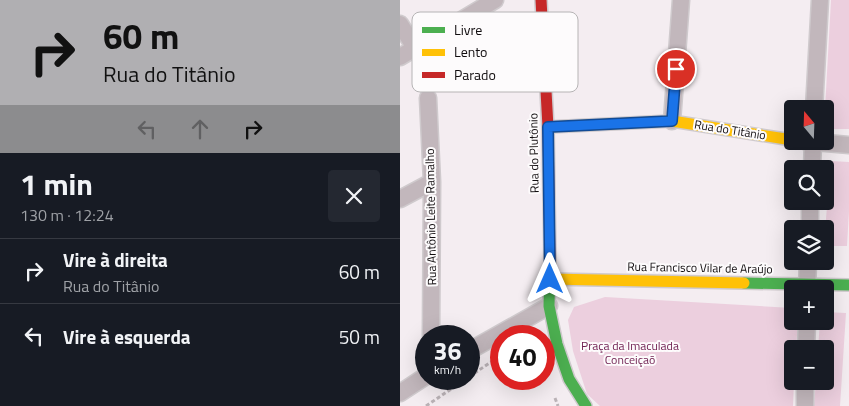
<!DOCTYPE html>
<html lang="pt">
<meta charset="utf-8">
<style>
:root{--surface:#171b24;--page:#242831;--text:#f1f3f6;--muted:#9ea1a6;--line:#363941}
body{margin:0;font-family:"Titillium Web",sans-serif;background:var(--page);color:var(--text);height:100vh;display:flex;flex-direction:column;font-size:19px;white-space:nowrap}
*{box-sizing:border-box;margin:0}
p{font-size:16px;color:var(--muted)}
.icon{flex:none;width:28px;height:28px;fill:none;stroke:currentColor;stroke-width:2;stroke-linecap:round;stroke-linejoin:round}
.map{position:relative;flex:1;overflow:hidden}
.details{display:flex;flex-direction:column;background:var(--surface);width:400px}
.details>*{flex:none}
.hud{background:#b0afb2;color:#111;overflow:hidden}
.needle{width:32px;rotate:341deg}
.controls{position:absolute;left:384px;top:100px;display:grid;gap:10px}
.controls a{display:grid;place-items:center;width:50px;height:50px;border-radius:5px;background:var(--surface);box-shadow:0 5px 20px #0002;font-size:25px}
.speed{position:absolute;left:15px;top:325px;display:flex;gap:10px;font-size:25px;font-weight:700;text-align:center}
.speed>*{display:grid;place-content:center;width:65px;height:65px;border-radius:50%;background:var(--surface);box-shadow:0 5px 20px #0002;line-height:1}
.speed small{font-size:12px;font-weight:400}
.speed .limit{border:8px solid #d22;background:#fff;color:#111}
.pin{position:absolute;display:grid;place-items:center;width:42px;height:42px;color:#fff;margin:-21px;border:2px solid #fff;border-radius:50%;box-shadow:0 1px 5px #0007}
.me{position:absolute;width:55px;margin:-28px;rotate:0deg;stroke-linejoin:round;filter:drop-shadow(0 0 4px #0008)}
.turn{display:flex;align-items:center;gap:18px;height:105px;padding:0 20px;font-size:22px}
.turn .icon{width:65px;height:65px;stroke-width:2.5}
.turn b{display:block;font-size:35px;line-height:42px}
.lanes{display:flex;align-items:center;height:48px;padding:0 20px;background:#0003;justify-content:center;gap:25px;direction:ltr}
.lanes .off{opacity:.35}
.round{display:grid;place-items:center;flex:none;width:52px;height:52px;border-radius:5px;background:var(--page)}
.summary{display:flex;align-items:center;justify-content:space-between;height:85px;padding:0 20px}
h1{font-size:30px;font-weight:700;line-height:38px}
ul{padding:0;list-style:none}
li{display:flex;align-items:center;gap:15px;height:65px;padding:0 20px;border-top:1px solid var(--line)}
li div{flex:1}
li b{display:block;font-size:19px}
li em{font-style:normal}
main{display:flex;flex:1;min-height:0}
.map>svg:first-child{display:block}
.green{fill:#eccfde}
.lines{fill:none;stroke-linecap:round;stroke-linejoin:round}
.street-casing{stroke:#cfcacd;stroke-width:19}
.fast-casing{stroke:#cfcacd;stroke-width:14}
.slow-casing{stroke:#cfcacd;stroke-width:14}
.jam-casing{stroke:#cfcacd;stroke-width:14}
.path{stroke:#bbb3b7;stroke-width:3;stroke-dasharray:4 2.5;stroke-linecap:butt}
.street{stroke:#c2b7bc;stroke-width:16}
.fast{stroke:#4caf50;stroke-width:11}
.slow{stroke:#ffc107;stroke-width:11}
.jam{stroke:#c62828;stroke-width:11}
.route-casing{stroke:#114b97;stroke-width:12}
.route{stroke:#1a73e8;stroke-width:9}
.labels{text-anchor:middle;stroke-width:4;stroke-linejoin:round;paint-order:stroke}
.street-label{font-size:12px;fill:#110d0f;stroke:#fdfbfc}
.park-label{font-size:12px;fill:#6e1d4f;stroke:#fdfbfc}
.key{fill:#fdfbfc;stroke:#b6b4b5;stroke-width:1}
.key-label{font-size:14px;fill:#110d0f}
</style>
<main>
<section class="details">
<div class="hud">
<div class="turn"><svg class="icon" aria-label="right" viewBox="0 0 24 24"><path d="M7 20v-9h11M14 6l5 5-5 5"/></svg><div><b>60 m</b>Rua do Titânio</div></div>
<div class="lanes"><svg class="icon off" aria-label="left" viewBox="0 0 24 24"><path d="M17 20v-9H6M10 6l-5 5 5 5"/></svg><svg class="icon off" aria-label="ahead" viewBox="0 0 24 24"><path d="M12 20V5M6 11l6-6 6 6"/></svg><svg class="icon" aria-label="right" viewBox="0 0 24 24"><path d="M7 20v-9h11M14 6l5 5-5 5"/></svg></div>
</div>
<div class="summary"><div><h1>1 min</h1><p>130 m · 12:24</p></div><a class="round"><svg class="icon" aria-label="close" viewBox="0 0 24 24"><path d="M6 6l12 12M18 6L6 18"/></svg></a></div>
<ul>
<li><svg class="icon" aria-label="right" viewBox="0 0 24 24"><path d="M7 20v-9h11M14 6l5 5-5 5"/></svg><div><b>Vire à direita</b><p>Rua do Titânio</p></div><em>60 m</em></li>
<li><svg class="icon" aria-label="left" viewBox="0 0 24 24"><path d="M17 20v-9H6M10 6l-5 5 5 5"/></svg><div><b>Vire à esquerda</b></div><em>50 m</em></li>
</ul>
</section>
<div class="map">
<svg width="449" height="406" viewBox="0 0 449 406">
<rect width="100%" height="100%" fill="#f4edf1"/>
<path class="green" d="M 431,0 L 449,0 L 449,129 L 425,129 L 425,109 Z
M 431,161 L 449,162 L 449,211 L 447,246 L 425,246 L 425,230 Z
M 205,297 L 392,308 L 392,321 L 398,321 L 396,349 L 392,349 L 392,381 L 394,381 L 393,406 L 200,406 L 187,394 L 173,351 L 168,320 L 174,307 Z
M 425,312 L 446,313 L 440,406 L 414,406 L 416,381 L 425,381 L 425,349 L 418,349 L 420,321 L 425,321 Z"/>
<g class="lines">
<g class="street-casing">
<path id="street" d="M 0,24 L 15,48
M 0,57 L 95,0
M 28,98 L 32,182 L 31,336
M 414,109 L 420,0
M 272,121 L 281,0
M 404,141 L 449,145
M 412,169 L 413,141
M 0,199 L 32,182
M 410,229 L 410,201
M 407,289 L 408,261
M 406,349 L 407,321
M 69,351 L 149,306
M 0,393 L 26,376
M 405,406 L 405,381"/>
</g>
<g class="fast-casing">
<path id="fast" d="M 150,262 L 149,306 L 157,344 L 169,379 L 186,406
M 344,283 L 449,285"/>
</g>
<g class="slow-casing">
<path id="slow" d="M 148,127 L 272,121 L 392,140
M 150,279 L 344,283"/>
</g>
<g class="jam-casing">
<path id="jam" d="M 141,0 L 148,127 L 150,262"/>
</g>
<path class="path" d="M 69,377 L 101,355
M 155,398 L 158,406
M 26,406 L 66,379"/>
<use href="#street" class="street"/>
<use href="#fast" class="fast"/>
<use href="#slow" class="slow"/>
<use href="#jam" class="jam"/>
</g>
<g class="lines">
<g class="route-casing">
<path id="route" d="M 150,279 L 148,127 L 272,121 L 276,69"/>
</g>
<use href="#route" class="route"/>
</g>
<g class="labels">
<g class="street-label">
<text transform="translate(330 130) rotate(9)" y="4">Rua do Titânio</text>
<text transform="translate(134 153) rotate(-91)" y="4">Rua do Plutônio</text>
<text transform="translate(31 217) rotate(-91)" y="4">Rua Antônio Leite Ramalho</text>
<text transform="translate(300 268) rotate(1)" y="4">Rua Francisco Vilar de Araújo</text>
</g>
<g class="park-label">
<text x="230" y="350">Praça da Imaculada<tspan x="230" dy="14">Conceiçaõ</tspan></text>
</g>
</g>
<rect x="12" y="12" width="166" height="80" rx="8" class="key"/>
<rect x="22" y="27" width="23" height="6" fill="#4caf50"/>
<rect x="22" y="49" width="23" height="7" fill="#ffc107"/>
<rect x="22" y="72" width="23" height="6" fill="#c62828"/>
<g class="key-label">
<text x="54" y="35">Livre</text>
<text x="54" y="57">Lento</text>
<text x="54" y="80">Parado</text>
</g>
</svg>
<div class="controls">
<a><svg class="needle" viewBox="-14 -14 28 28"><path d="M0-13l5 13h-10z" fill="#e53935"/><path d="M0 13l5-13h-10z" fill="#9ea1a6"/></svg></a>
<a><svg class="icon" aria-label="search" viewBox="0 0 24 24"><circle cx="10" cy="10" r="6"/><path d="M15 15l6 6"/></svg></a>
<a><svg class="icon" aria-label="layers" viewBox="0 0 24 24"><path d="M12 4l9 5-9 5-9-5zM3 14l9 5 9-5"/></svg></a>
<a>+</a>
<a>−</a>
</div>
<div class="speed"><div>36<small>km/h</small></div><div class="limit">40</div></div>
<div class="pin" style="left:276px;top:69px;background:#d93025"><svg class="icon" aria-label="arrive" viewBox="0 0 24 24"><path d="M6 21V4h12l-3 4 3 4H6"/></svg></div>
<svg class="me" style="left:150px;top:279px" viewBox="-20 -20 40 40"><path d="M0-17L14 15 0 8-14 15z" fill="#1a73e8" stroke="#fff" stroke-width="4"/></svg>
</div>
</main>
